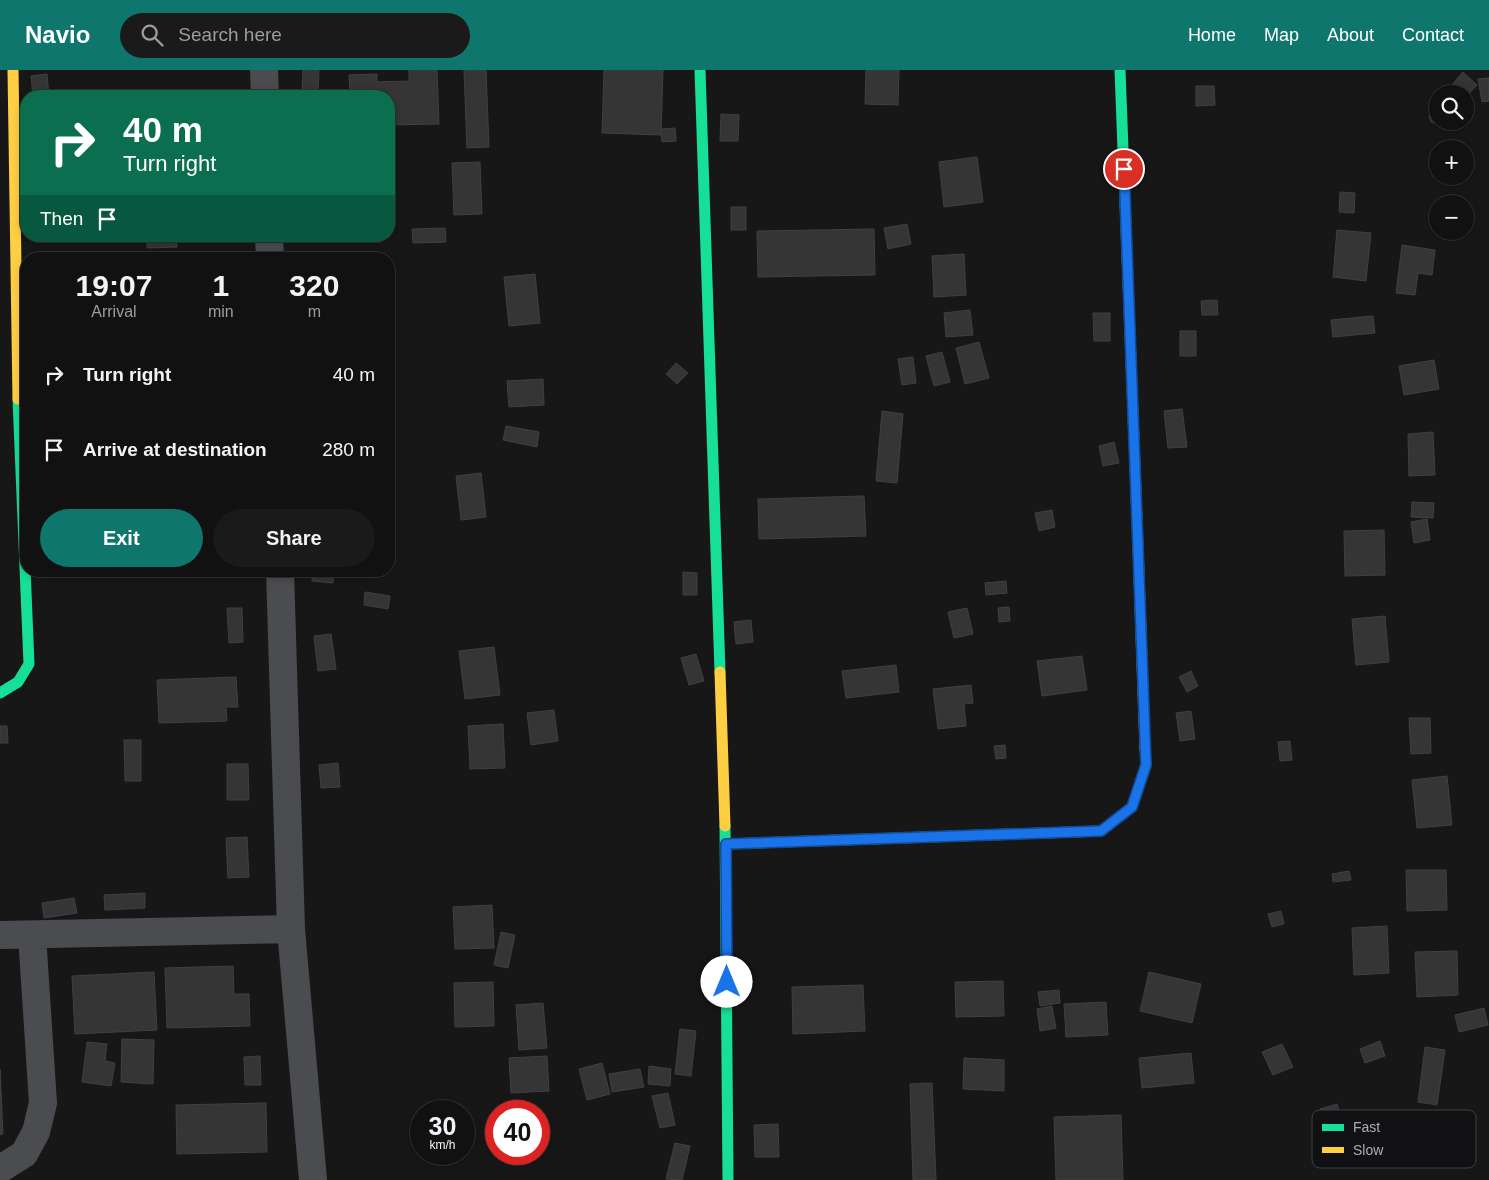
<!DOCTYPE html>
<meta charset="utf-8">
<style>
:root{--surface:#111;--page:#1a1a1a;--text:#f1f3f6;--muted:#9c9d9f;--line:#303131;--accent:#0f766e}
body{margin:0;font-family:Arial,sans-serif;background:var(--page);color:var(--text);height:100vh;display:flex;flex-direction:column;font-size:19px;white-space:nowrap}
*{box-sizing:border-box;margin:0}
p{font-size:16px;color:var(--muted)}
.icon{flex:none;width:28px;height:28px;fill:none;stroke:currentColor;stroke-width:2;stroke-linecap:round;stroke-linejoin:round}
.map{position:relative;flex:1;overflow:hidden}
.drawer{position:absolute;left:20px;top:182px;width:375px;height:325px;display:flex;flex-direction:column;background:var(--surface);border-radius:20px;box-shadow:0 2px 8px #0003,0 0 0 1px var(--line)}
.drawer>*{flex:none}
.hud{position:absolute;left:20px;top:20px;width:375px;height:152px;border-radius:20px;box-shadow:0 2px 8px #0003,0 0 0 1px var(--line);background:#0b6e4f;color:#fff;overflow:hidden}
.fabs{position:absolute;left:1429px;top:15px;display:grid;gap:10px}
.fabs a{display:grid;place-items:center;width:45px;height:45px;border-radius:50%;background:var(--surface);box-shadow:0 2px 8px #0003,0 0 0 1px var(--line);font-size:25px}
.speed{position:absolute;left:410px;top:1030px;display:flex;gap:10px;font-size:25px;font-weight:700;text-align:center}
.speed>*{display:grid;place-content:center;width:65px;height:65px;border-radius:50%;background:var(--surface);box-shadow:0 2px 8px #0003,0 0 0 1px var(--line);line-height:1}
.speed small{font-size:12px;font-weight:400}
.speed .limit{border:8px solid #d22;background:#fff;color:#111}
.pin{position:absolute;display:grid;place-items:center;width:42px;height:42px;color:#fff;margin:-21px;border:2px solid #fff;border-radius:50%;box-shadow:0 1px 5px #0007}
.me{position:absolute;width:55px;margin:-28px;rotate:0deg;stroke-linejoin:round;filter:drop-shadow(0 0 4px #0008)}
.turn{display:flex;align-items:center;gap:18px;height:105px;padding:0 20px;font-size:22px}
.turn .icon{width:65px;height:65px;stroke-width:2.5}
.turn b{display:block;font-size:35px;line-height:42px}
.then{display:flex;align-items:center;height:48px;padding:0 20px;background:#0003;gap:10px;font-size:19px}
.eta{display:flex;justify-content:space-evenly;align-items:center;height:85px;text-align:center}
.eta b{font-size:30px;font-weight:800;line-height:35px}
.button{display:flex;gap:10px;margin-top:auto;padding:10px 20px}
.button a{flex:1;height:58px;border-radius:30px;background:var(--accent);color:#fff;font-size:20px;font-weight:800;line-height:58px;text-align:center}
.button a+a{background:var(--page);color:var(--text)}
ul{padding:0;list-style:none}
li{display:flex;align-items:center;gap:15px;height:75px;padding:0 20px}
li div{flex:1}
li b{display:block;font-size:19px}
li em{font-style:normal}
header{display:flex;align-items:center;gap:30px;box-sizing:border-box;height:70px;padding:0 25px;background:var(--accent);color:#fff}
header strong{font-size:24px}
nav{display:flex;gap:28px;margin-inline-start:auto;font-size:18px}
.search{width:350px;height:45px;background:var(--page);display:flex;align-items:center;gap:12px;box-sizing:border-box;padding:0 18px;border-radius:28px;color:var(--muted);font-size:19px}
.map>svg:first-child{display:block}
.building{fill:#353536;stroke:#3f4043}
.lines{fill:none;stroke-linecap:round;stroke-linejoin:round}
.street{stroke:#4b4c50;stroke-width:28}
.fast{stroke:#16e098;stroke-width:11}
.slow{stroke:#ffcf43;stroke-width:11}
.route-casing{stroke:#114b97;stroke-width:12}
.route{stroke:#1a73e8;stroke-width:9}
.key{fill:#111113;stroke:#3e4045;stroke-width:1}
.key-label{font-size:14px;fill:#a8adb8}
</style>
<header>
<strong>Navio</strong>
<div class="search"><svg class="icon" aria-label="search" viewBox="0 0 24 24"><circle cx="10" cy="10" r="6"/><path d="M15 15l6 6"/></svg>Search here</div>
<nav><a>Home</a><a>Map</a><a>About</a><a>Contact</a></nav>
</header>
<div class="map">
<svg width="1489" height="1110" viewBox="0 0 1489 1110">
<rect width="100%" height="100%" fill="#171717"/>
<path class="building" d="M 303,0 L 319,0 L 318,21 L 302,21 Z
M 409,0 L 437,0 L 439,54 L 389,55 L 389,26 L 350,26 L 349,5 L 377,4 L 377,12 L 409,11 Z
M 464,0 L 486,0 L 489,77 L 467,78 Z
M 604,0 L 663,0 L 661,65 L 602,63 Z
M 866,0 L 899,0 L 898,35 L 865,34 Z
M 1463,2 L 1477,15 L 1465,28 L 1465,24 L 1459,24 L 1451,16 Z
M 47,4 L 49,26 L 33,26 L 31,6 Z
M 1489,8 L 1489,31 L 1482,32 L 1478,9 Z
M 1196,16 L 1214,16 L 1215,35 L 1196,36 Z
M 1436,41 L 1438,41 L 1438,51 L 1442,51 L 1436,54 L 1431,52 L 1429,47 L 1431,43 Z
M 721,44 L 739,45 L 738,71 L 720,71 Z
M 675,58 L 676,71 L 662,72 L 661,59 Z
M 977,87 L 983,132 L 944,137 L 939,92 Z
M 480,92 L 482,144 L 454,145 L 452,93 Z
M 1340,122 L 1355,123 L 1354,143 L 1339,142 Z
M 731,137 L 746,137 L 746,160 L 731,160 Z
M 907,154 L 911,174 L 888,179 L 884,158 Z
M 445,158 L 446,172 L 413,173 L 412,159 Z
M 874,159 L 875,205 L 758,207 L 757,161 Z
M 1337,160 L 1371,163 L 1366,211 L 1333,207 Z
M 147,166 L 176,166 L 177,177 L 147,178 Z
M 1402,175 L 1435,180 L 1432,205 L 1418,203 L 1415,225 L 1396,223 Z
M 964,184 L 966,225 L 934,227 L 932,186 Z
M 535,204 L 540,253 L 509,256 L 504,207 Z
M 1217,230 L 1218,245 L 1202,245 L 1201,231 Z
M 970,240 L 973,265 L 946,267 L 944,243 Z
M 1093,243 L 1110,243 L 1110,271 L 1094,271 Z
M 1373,246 L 1375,263 L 1333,267 L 1331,250 Z
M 1180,261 L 1196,261 L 1196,286 L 1180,286 Z
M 979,272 L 989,308 L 965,314 L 956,278 Z
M 942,282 L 950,312 L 934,316 L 926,286 Z
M 913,287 L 916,313 L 902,315 L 898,289 Z
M 1434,290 L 1439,319 L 1404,325 L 1399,296 Z
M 676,293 L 688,303 L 677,314 L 666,304 Z
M 543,309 L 544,335 L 509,337 L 507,311 Z
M 1182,339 L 1187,377 L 1168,378 L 1164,341 Z
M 882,341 L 903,344 L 897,413 L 876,411 Z
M 506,356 L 539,362 L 537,377 L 503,370 Z
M 1433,362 L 1435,405 L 1409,406 L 1408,364 Z
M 1114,372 L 1119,393 L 1103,396 L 1099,376 Z
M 481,403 L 486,447 L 461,450 L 456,406 Z
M 864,426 L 866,466 L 759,469 L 758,429 Z
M 1412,432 L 1434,433 L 1433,448 L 1411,447 Z
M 1052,440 L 1055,457 L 1039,461 L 1035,443 Z
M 1427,449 L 1430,470 L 1414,473 L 1411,452 Z
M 1384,460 L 1385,505 L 1345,506 L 1344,461 Z
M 312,501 L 334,501 L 333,513 L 312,511 Z
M 683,502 L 697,503 L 697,525 L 683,525 Z
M 1006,511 L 1007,523 L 986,525 L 985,513 Z
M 365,522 L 390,526 L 388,539 L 364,535 Z
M 1009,537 L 1010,551 L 999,552 L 998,538 Z
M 227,538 L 242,538 L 243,572 L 229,573 Z
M 967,538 L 973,564 L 954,568 L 948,542 Z
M 1385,546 L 1389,592 L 1356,595 L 1352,549 Z
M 751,550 L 753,572 L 736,574 L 734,552 Z
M 331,564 L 336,599 L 318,601 L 314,566 Z
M 494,577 L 500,625 L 465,629 L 459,581 Z
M 696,584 L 704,611 L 689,615 L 681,588 Z
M 1082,586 L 1087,620 L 1042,626 L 1037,591 Z
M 896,595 L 899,622 L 846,628 L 842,601 Z
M 1191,601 L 1198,616 L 1187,622 L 1179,607 Z
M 236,607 L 238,637 L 226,637 L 227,651 L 159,653 L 157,610 Z
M 971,615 L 973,633 L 964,634 L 966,656 L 938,659 L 933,619 Z
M 554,640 L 558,671 L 531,675 L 527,643 Z
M 1191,641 L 1195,669 L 1180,671 L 1176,643 Z
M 1409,648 L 1430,648 L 1431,683 L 1411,684 Z
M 503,654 L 505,698 L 470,699 L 468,656 Z
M 0,656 L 7,656 L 8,673 L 0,673 Z
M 124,670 L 141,670 L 141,711 L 125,711 Z
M 1290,671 L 1292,690 L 1280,691 L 1278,672 Z
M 1005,675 L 1006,688 L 996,689 L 994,676 Z
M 338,693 L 340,717 L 321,718 L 319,695 Z
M 227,694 L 248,694 L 249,730 L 227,730 Z
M 1447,706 L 1452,755 L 1417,758 L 1412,710 Z
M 247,767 L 249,807 L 228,808 L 226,768 Z
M 1406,800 L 1446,800 L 1447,840 L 1407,841 Z
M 1349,801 L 1351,810 L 1333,812 L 1332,804 Z
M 145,823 L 145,838 L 105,840 L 104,825 Z
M 74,828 L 77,843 L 44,848 L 42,833 Z
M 492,835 L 494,878 L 455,879 L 453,837 Z
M 1281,841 L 1284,854 L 1272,857 L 1268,844 Z
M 1387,856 L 1389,903 L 1354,905 L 1352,858 Z
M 501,862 L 515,865 L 508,898 L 494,895 Z
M 1457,881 L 1458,925 L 1417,927 L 1415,882 Z
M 233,896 L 234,924 L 249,924 L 250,956 L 167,958 L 165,898 Z
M 154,902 L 157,960 L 75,964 L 72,906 Z
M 1149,902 L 1201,914 L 1192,953 L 1140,941 Z
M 1003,911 L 1004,946 L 956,947 L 955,912 Z
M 493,912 L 494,956 L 455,957 L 454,913 Z
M 863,915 L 865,961 L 793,964 L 792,917 Z
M 1059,920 L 1060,933 L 1040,936 L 1038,922 Z
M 1106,932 L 1108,965 L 1066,967 L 1064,934 Z
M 543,933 L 547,978 L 519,980 L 516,935 Z
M 1052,936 L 1056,958 L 1040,961 L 1037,939 Z
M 1484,938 L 1488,955 L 1459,962 L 1455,945 Z
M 680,959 L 696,961 L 691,1006 L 675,1004 Z
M 122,969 L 154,970 L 153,1014 L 121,1012 Z
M 1380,971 L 1385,986 L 1365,993 L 1360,979 Z
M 87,972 L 107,974 L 105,991 L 115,993 L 111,1016 L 82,1012 Z
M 1282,974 L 1293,997 L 1273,1005 L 1262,982 Z
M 1425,977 L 1445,980 L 1437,1035 L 1418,1032 Z
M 1191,983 L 1194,1013 L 1142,1018 L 1139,988 Z
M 260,986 L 261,1015 L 245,1015 L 244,987 Z
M 547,986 L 549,1021 L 511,1023 L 509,988 Z
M 964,988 L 1004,990 L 1004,1021 L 963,1019 Z
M 602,993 L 610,1024 L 587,1030 L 579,999 Z
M 649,996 L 671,999 L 670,1016 L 648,1014 Z
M 0,999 L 3,1064 L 0,1065 Z
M 640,999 L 644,1017 L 612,1022 L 609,1004 Z
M 932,1013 L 936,1110 L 913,1110 L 910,1014 Z
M 668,1023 L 675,1055 L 660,1058 L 652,1026 Z
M 266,1033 L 267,1082 L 177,1084 L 176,1035 Z
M 1337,1034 L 1340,1043 L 1323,1048 L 1320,1039 Z
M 1121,1045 L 1123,1110 L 1056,1110 L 1054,1047 Z
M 778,1054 L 779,1087 L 755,1087 L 754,1055 Z
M 675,1073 L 690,1076 L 682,1110 L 666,1109 Z"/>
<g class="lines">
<path class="street" d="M 264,0 L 265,26
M 269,166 L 270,189
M 280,501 L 291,859 L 313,1110
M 0,865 L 291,859
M 0,1099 L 24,1084 L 36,1062 L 43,1033 L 32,865"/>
<path class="fast" d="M 700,0 L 720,602
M 1120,0 L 1138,476
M 0,623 L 18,612 L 29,594 L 18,329
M 725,756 L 728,1110
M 726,774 L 1101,761 L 1132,737 L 1146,695 L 1145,678"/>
<path class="slow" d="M 13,0 L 18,329
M 1138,476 L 1145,678
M 720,602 L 725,756"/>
</g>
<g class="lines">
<g class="route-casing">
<path id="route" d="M 727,912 L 726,774 L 1101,761 L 1132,737 L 1146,695 L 1124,99"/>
</g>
<use href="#route" class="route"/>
</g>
<rect x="1312" y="1040" width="164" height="58" rx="8" class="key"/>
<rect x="1322" y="1054" width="22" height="7" fill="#16e098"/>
<rect x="1322" y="1077" width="22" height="6" fill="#ffcf43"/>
<g class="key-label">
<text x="1353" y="1062">Fast</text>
<text x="1353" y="1085">Slow</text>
</g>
</svg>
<div class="fabs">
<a><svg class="icon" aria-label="search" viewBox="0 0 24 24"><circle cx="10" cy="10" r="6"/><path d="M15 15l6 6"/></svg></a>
<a>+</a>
<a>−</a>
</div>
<div class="speed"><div>30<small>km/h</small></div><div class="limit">40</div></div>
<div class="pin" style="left:1124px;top:99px;background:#d93025"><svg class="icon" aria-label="arrive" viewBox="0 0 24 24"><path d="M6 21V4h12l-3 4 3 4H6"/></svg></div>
<svg class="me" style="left:727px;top:912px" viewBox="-20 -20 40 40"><circle r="19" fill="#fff"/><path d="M0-13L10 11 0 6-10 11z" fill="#1a73e8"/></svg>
<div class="hud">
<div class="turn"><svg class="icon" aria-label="right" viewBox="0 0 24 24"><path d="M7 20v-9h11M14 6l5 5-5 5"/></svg><div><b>40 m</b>Turn right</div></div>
<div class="then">Then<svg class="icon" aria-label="arrive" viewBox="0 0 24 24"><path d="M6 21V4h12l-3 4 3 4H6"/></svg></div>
</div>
<section class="drawer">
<div class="eta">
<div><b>19:07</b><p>Arrival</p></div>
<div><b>1</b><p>min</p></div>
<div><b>320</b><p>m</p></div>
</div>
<ul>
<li><svg class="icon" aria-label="right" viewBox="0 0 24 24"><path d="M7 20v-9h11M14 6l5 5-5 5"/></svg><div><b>Turn right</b></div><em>40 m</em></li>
<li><svg class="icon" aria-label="arrive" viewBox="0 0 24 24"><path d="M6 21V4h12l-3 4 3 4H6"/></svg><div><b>Arrive at destination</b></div><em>280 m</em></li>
</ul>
<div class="button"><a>Exit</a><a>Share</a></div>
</section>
</div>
